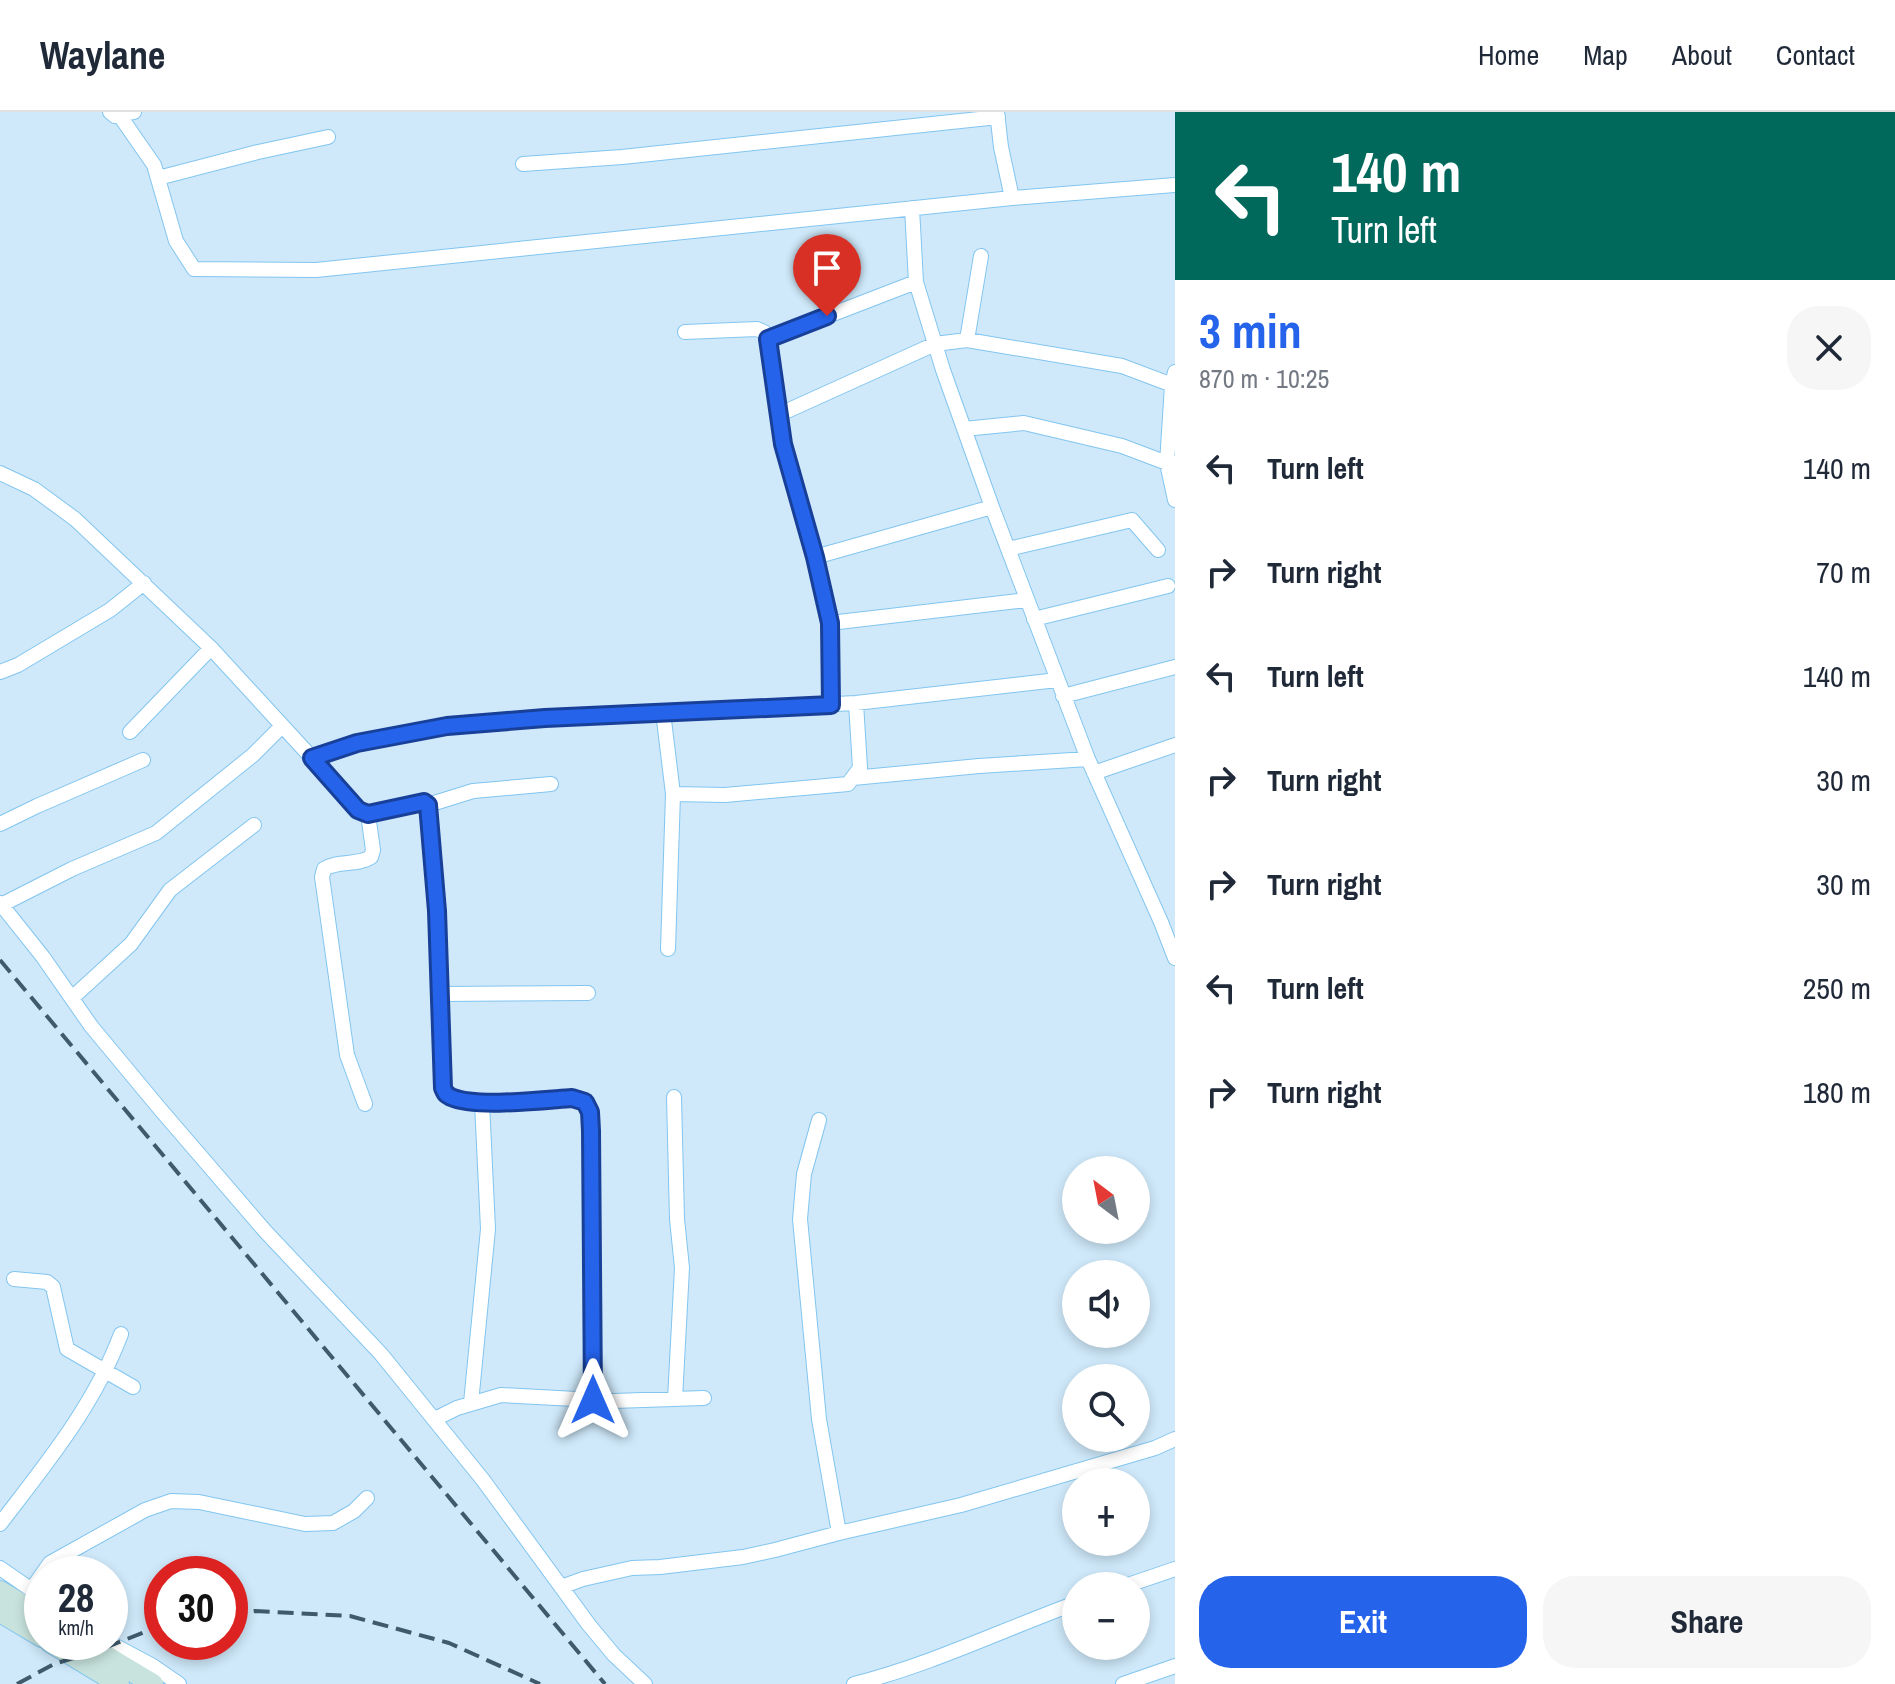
<!DOCTYPE html>
<meta charset="utf-8">
<style>
:root{--surface:#fff;--page:#f6f6f7;--text:#1f2937;--muted:#747a83;--line:#e0e1e3;--accent:#2563eb}
body{margin:0;font-family:"Archivo Narrow",sans-serif;background:var(--page);color:var(--text);height:100vh;display:flex;flex-direction:column;font-size:30px;white-space:nowrap}
*{box-sizing:border-box;margin:0}
p{font-size:26px;color:var(--muted)}
.icon{flex:none;width:44px;height:44px;fill:none;stroke:currentColor;stroke-width:2;stroke-linecap:round;stroke-linejoin:round}
.map{position:relative;flex:1;overflow:hidden}
.side{display:flex;flex-direction:column;background:var(--surface);width:720px}
.side>*{flex:none}
.hud{background:#00695c;color:#fff;overflow:hidden}
.needle{width:52px;rotate:328deg}
.buttons{position:absolute;left:1062px;top:1044px;display:grid;gap:16px}
.buttons a{display:grid;place-items:center;width:88px;height:88px;border-radius:50%;background:var(--surface);box-shadow:0 4px 12px #0003;font-size:40px}
.speed{position:absolute;left:24px;top:1444px;display:flex;gap:16px;font-size:40px;font-weight:700;text-align:center}
.speed>*{display:grid;place-content:center;width:104px;height:104px;border-radius:50%;background:var(--surface);box-shadow:0 4px 12px #0003;line-height:1}
.speed small{font-size:20px;font-weight:400}
.speed .limit{border:12px solid #d22;background:#fff;color:#111}
.pin{position:absolute;display:grid;place-items:center;width:68px;height:68px;color:#fff;margin:-82px -34px;border-radius:50% 50% 50% 0;rotate:-45deg;box-shadow:0 0 8px #0007}
.pin .icon{rotate:45deg}
.me{position:absolute;width:88px;margin:-44px;rotate:0deg;stroke-linejoin:round;filter:drop-shadow(0 0 6px #0008)}
.turn{display:flex;align-items:center;gap:28px;height:168px;padding:0 24px;font-size:36px}
.turn .icon{width:104px;height:104px;stroke-width:2.5}
.turn b{display:block;font-size:56px;line-height:68px}
.round{display:grid;place-items:center;flex:none;width:84px;height:84px;border-radius:32px;background:var(--page)}
.overview{display:flex;align-items:center;justify-content:space-between;height:136px;padding:0 24px}
h1{font-size:48px;font-weight:700;line-height:60px;color:var(--accent)}
.action{display:flex;gap:16px;margin-top:auto;padding:16px 24px}
.action a{flex:1;height:92px;border-radius:32px;background:var(--accent);color:#fff;font-size:32px;font-weight:700;line-height:92px;text-align:center}
.action a+a{background:var(--page);color:var(--text)}
ul{padding:0;list-style:none}
li{display:flex;align-items:center;gap:24px;height:104px;padding:0 24px}
li div{flex:1}
li b{display:block;font-size:30px}
li em{font-style:normal}
header{display:flex;align-items:center;gap:48px;box-sizing:border-box;height:112px;padding:0 40px;background:var(--surface);border-bottom:2px solid var(--line)}
header strong{font-size:38px}
nav{display:flex;gap:44px;margin-inline-start:auto;font-size:28px}
main{display:flex;flex:1;min-height:0}
.map>svg:first-child{display:block}
.lines{fill:none;stroke-linecap:round;stroke-linejoin:round}
.minor-casing{stroke:#82c5ef;stroke-width:16}
.secondary-casing{stroke:#82c5ef;stroke-width:22}
.minor{stroke:#fff;stroke-width:14}
.secondary{stroke:#c8e3dd;stroke-width:20}
.rail{stroke:#3f5a6b;stroke-width:4;stroke-dasharray:16 8;stroke-linecap:butt}
.route-casing{stroke:#184099;stroke-width:20}
.route{stroke:#2563eb;stroke-width:14}
</style>
<header>
<strong>Waylane</strong>
<nav><a>Home</a><a>Map</a><a>About</a><a>Contact</a></nav>
</header>
<main>
<div class="map">
<svg width="1175" height="1572" viewBox="0 0 1175 1572">
<rect width="100%" height="100%" fill="#cfe9fa"/>
<g class="lines">
<g class="minor-casing">
<path id="minor" d="M 110,0 L 115,4 L 134,0
M 997,0 L 1001,35 L 1012,86
M 120,4 L 154,53 L 176,129 L 194,157 L 316,158 L 1012,86 L 1175,73
M 523,52 L 622,45 L 998,5
M 158,66 L 258,40 L 328,25
M 912,96 L 916,170 L 943,258 L 992,395 L 1088,647 L 1161,810 L 1175,846
M 685,220 L 757,217 L 764,220 L 768,227 L 783,332 L 815,445 L 830,511 L 831,593
M 768,227 L 916,170
M 967,228 L 981,144
M 1175,260 L 1172,273 L 1167,351 L 1175,388
M 778,303 L 935,232 L 967,228 L 1122,254 L 1175,274
M 964,317 L 1024,311 L 1122,334 L 1167,351 L 1175,351
M 0,361 L 34,377 L 75,407 L 211,536 L 312,646 L 357,631 L 447,614 L 545,606 L 856,591 L 1057,568
M 1008,437 L 1132,408 L 1158,438
M 815,445 L 992,395
M 1034,507 L 1168,474
M 830,511 L 1027,488
M 0,560 L 18,553 L 110,498 L 144,471
M 1063,584 L 1175,555
M 663,600 L 673,682 L 725,683 L 848,672 L 860,656 L 856,591
M 130,620 L 211,536
M 312,646 L 358,698 L 368,702 L 424,690 L 428,693 L 437,799 L 443,976 C 446,981 445,982 451,985 C 475,996 543,988 572,986 L 585,990 L 590,1000 L 591,1019 L 593,1288
M 1094,661 L 1175,633
M 853,666 L 979,654 L 1088,647
M 428,693 L 473,679 L 551,672
M 0,712 L 37,694 L 143,648
M 0,791 L 43,845 L 91,914 L 160,997 L 265,1119 L 381,1242 L 483,1368 L 589,1513 L 614,1543 L 645,1572
M 1,793 L 72,757 L 156,721 L 253,643 L 282,614
M 668,837 L 673,682
M 439,882 L 588,881
M 72,886 L 131,832 L 170,778 L 254,713
M 674,985 L 677,1107 L 682,1156 L 675,1287
M 365,992 L 347,943 L 322,765 L 324,757 C 338,748 357,754 371,745 L 373,738 L 368,702
M 819,1008 L 804,1062 L 800,1107 L 819,1307 L 839,1421
M 14,1167 L 47,1170 L 53,1175 L 67,1237 L 133,1275
M 471,1291 L 488,1117 L 482,991
M 435,1307 L 457,1296 L 501,1283 L 613,1289 L 704,1286
M 0,1412 C 46,1352 94,1294 121,1222
M 0,1456 L 42,1485
M 1125,1474 L 1175,1457
M 561,1475 L 583,1467 L 632,1456 L 660,1455 L 743,1445 L 775,1438 L 839,1421 L 961,1393 L 1155,1336 L 1175,1327
M 31,1478 L 50,1451 L 145,1398 L 171,1389 L 199,1390 L 305,1412 L 333,1411 L 354,1399 L 367,1386
M 108,1530 L 153,1554 L 179,1572
M 854,1572 C 930,1553 1002,1518 1076,1491
M 1123,1572 L 1175,1554"/>
</g>
<g class="secondary-casing">
<path id="secondary" d="M 0,1479 L 42,1504
M 0,1500 L 42,1525
M 50,1530 L 119,1572
M 83,1530 L 153,1572"/>
</g>
<use href="#minor" class="minor"/>
<use href="#secondary" class="secondary"/>
<path class="rail" d="M 0,848 L 605,1572
M 230,1503 L 255,1499 L 350,1504 L 449,1531 L 540,1572
M 17,1572 L 54,1552 L 97,1539 L 162,1513"/>
</g>
<g class="lines">
<g class="route-casing">
<path id="route" d="M 593,1288 L 591,1019 L 590,1000 L 585,990 L 572,986 C 543,988 475,996 451,985 C 445,982 446,982 443,976 L 437,799 L 428,693 L 424,690 L 368,702 L 358,698 L 312,646 L 357,631 L 447,614 L 545,606 L 831,593 L 830,511 L 815,445 L 783,332 L 768,227 L 827,204"/>
</g>
<use href="#route" class="route"/>
</g>
</svg>
<div class="buttons">
<a><svg class="needle" viewBox="-14 -14 28 28"><path d="M0-13l5 13h-10z" fill="#e53935"/><path d="M0 13l5-13h-10z" fill="#747a83"/></svg></a>
<a><svg class="icon" aria-label="sound" viewBox="0 0 24 24"><path d="M4 9h4l5-4v14l-5-4H4zM17 9q2 3 0 6"/></svg></a>
<a><svg class="icon" aria-label="search" viewBox="0 0 24 24"><circle cx="10" cy="10" r="6"/><path d="M15 15l6 6"/></svg></a>
<a>+</a>
<a>−</a>
</div>
<div class="speed"><div>28<small>km/h</small></div><div class="limit">30</div></div>
<div class="pin" style="left:827px;top:204px;background:#d93025"><svg class="icon" aria-label="arrive" viewBox="0 0 24 24"><path d="M6 21V4h12l-3 4 3 4H6"/></svg></div>
<svg class="me" style="left:593px;top:1288px" viewBox="-20 -20 40 40"><path d="M0-17L14 15 0 8-14 15z" fill="#2563eb" stroke="#fff" stroke-width="4"/></svg>
</div>
<section class="side">
<div class="hud">
<div class="turn"><svg class="icon" aria-label="left" viewBox="0 0 24 24"><path d="M17 20v-9H6M10 6l-5 5 5 5"/></svg><div><b>140 m</b>Turn left</div></div>
</div>
<div class="overview"><div><h1>3 min</h1><p>870 m · 10:25</p></div><a class="round"><svg class="icon" aria-label="close" viewBox="0 0 24 24"><path d="M6 6l12 12M18 6L6 18"/></svg></a></div>
<ul>
<li><svg class="icon" aria-label="left" viewBox="0 0 24 24"><path d="M17 20v-9H6M10 6l-5 5 5 5"/></svg><div><b>Turn left</b></div><em>140 m</em></li>
<li><svg class="icon" aria-label="right" viewBox="0 0 24 24"><path d="M7 20v-9h11M14 6l5 5-5 5"/></svg><div><b>Turn right</b></div><em>70 m</em></li>
<li><svg class="icon" aria-label="left" viewBox="0 0 24 24"><path d="M17 20v-9H6M10 6l-5 5 5 5"/></svg><div><b>Turn left</b></div><em>140 m</em></li>
<li><svg class="icon" aria-label="right" viewBox="0 0 24 24"><path d="M7 20v-9h11M14 6l5 5-5 5"/></svg><div><b>Turn right</b></div><em>30 m</em></li>
<li><svg class="icon" aria-label="right" viewBox="0 0 24 24"><path d="M7 20v-9h11M14 6l5 5-5 5"/></svg><div><b>Turn right</b></div><em>30 m</em></li>
<li><svg class="icon" aria-label="left" viewBox="0 0 24 24"><path d="M17 20v-9H6M10 6l-5 5 5 5"/></svg><div><b>Turn left</b></div><em>250 m</em></li>
<li><svg class="icon" aria-label="right" viewBox="0 0 24 24"><path d="M7 20v-9h11M14 6l5 5-5 5"/></svg><div><b>Turn right</b></div><em>180 m</em></li>
</ul>
<div class="action"><a>Exit</a><a>Share</a></div>
</section>
</main>
